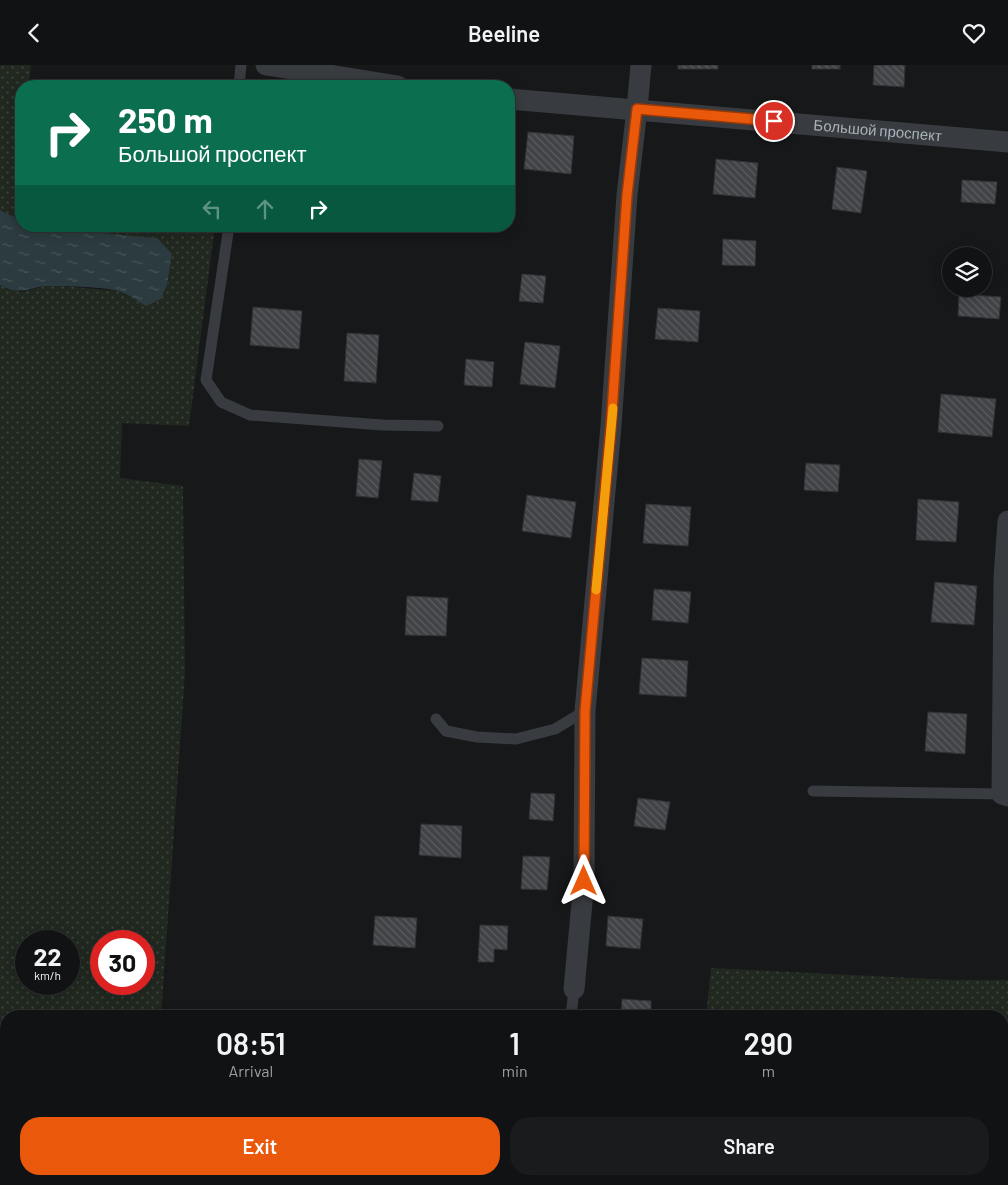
<!DOCTYPE html>
<meta charset="utf-8">
<style>
:root{--surface:#111214;--page:#1a1b1d;--text:#f1f3f6;--muted:#9c9ea0;--line:#303234;--accent:#ea580c}
body{margin:0;font-family:Barlow,sans-serif;background:var(--page);color:var(--text);height:100vh;display:flex;flex-direction:column;font-size:19px;white-space:nowrap}
*{box-sizing:border-box;margin:0}
p{font-size:16px;color:var(--muted)}
.icon{flex:none;width:28px;height:28px;fill:none;stroke:currentColor;stroke-width:2;stroke-linecap:round;stroke-linejoin:round}
.map{position:relative;flex:1;overflow:hidden}
.sheet{position:absolute;left:0px;top:945px;width:1009px;height:175px;display:flex;flex-direction:column;background:var(--surface);border-radius:20px 20px 0 0;box-shadow:0 2px 12px #0003,0 0 0 1px var(--line)}
.sheet>*{flex:none}
.top-card{position:absolute;left:15px;top:15px;width:500px;height:152px;border-radius:20px;box-shadow:0 2px 12px #0003,0 0 0 1px var(--line);background:#0b6e4f;color:#fff;overflow:hidden}
.tools{position:absolute;left:942px;top:182px;display:grid;gap:10px}
.tools a{display:grid;place-items:center;width:50px;height:50px;border-radius:50%;background:var(--surface);box-shadow:0 2px 12px #0003,0 0 0 1px var(--line);font-size:25px}
.speed{position:absolute;left:15px;top:865px;display:flex;gap:10px;font-size:25px;font-weight:700;text-align:center}
.speed>*{display:grid;place-content:center;width:65px;height:65px;border-radius:50%;background:var(--surface);box-shadow:0 2px 12px #0003,0 0 0 1px var(--line);line-height:1}
.speed small{font-size:12px;font-weight:400}
.speed .limit{border:8px solid #d22;background:#fff;color:#111}
.pin{position:absolute;display:grid;place-items:center;width:42px;height:42px;color:#fff;margin:-21px;border:2px solid #fff;border-radius:50%;box-shadow:0 1px 5px #0007}
.me{position:absolute;width:55px;margin:-28px;rotate:0deg;stroke-linejoin:round;filter:drop-shadow(0 0 4px #0008)}
.turn{display:flex;align-items:center;gap:18px;height:105px;padding:0 20px;font-size:22px}
.turn .icon{width:65px;height:65px;stroke-width:2.5}
.turn b{display:block;font-size:35px;line-height:42px}
.lanes{display:flex;align-items:center;height:48px;padding:0 20px;background:#0003;justify-content:center;gap:25px;direction:ltr}
.lanes .off{opacity:.35}
.eta{display:flex;justify-content:space-evenly;align-items:center;height:85px;text-align:center}
.eta b{font-size:30px;font-weight:600;line-height:35px}
.button{display:flex;gap:10px;margin-top:auto;padding:10px 20px}
.button a{flex:1;height:58px;border-radius:20px;background:var(--accent);color:#fff;font-size:20px;font-weight:600;line-height:58px;text-align:center}
.button a+a{background:var(--page);color:var(--text)}
header{display:flex;justify-content:space-between;align-items:center;height:65px;padding:0 20px;background:var(--surface);font-size:22px;font-weight:600}
.map>svg:first-child{display:block}
.grass{fill:url(#grass-dots);fill-rule:evenodd}
.water{fill:url(#water-ripples)}
.building{fill:url(#building-back-hatch);stroke:#313236}
.lines{fill:none;stroke-linecap:round;stroke-linejoin:round}
.lane{stroke:#383b3f;stroke-width:11}
.street{stroke:#383b3f;stroke-width:21}
.route-casing{stroke:#983908;stroke-width:12}
.route{stroke:#ea580c;stroke-width:9}
.slow{stroke:#f59e0b;stroke-width:9}
.labels{text-anchor:middle;stroke-width:5;stroke-linejoin:round;paint-order:stroke}
.street-label{font-size:15px;fill:#a8b2bb;stroke:#121315}
</style>
<header><svg class="icon" aria-label="back" viewBox="0 0 24 24"><path d="M15 5l-7 7 7 7"/></svg>Beeline<svg class="icon" aria-label="heart" viewBox="0 0 24 24"><path d="M12 20l-8-8c-3-5 5-10 8-4 3-6 11-1 8 4z"/></svg></header>
<div class="map">
<svg width="1008" height="1120" viewBox="0 0 1008 1120">
<defs>
<pattern id="grass-dots" width="8" height="8" patternUnits="userSpaceOnUse" patternTransform="scale(1.25)"><rect width="8" height="8" fill="#20281f"/><path d="M2 2h.1M6 6h.1" fill="none" stroke="#3e453e" stroke-width="1.8" stroke-linecap="round"/></pattern>
<pattern id="water-ripples" width="26" height="14" patternUnits="userSpaceOnUse" patternTransform="scale(1.25)"><rect width="26" height="14" fill="#2c3b3f"/><path d="M2 4q2-2 4 0t4 0M15 11q2-2 4 0t4 0" fill="none" stroke="#485559"/></pattern>
<pattern id="building-back-hatch" width="6" height="6" patternUnits="userSpaceOnUse" patternTransform="scale(1.25)"><rect width="6" height="6" fill="#414347"/><path d="M-1 5l2 2M0 0l6 6M5-1l2 2" fill="none" stroke="#5a5c60"/></pattern>
</defs>
<rect width="100%" height="100%" fill="#17181a"/>
<path class="grass" d="M 0,0 L 31,0 L 29,21 L 21,21 L 21,154 L 14,152 L 0,145 Z
M 55,161 L 215,161 L 189,361 L 122,358 L 120,413 L 183,421 L 185,609 L 161,951 L 6,951 L 6,1114 L 413,1114 L 413,1120 L 0,1120 L 0,220 L 7,224 L 21,227 L 51,220 L 118,226 L 146,240 L 161,234 L 167,220 L 172,189 ZM 26,876 L 69,876 L 69,919 L 26,919 ZM 101,876 L 144,876 L 144,919 L 101,919 Z
M 711,903 L 954,915 L 1008,915 L 1008,1120 L 691,1120 L 692,1114 L 1002,1114 L 1002,951 L 706,951 Z"/>
<path class="water" d="M 0,145 L 14,152 L 21,154 L 21,161 L 55,161 L 77,166 L 157,173 L 172,189 L 167,220 L 161,234 L 146,241 C 137,236 128,229 118,226 C 104,222 68,221 52,221 C 30,220 23,233 0,220 Z"/>
<path class="building" d="M 678,0 L 718,0 L 718,4 L 678,4 Z
M 812,0 L 840,0 L 840,4 L 812,4 Z
M 874,0 L 905,0 L 904,22 L 873,20 Z
M 528,67 L 574,71 L 571,109 L 524,104 Z
M 716,94 L 758,98 L 755,133 L 713,129 Z
M 837,102 L 867,106 L 861,148 L 832,144 Z
M 962,115 L 997,117 L 995,139 L 961,137 Z
M 723,174 L 756,176 L 755,201 L 722,200 Z
M 522,209 L 546,211 L 543,238 L 519,236 Z
M 959,229 L 1001,232 L 999,254 L 958,251 Z
M 253,242 L 302,246 L 299,284 L 250,280 Z
M 658,243 L 700,246 L 698,277 L 655,274 Z
M 347,268 L 379,270 L 376,318 L 344,316 Z
M 525,277 L 560,281 L 555,323 L 520,319 Z
M 466,294 L 494,297 L 492,322 L 464,320 Z
M 941,329 L 996,334 L 992,372 L 938,367 Z
M 359,394 L 382,396 L 378,433 L 356,431 Z
M 806,398 L 840,400 L 838,427 L 804,425 Z
M 414,408 L 441,411 L 438,437 L 411,435 Z
M 527,430 L 576,437 L 571,473 L 522,466 Z
M 918,434 L 959,437 L 956,477 L 916,475 Z
M 646,439 L 691,442 L 688,481 L 643,478 Z
M 935,517 L 977,521 L 974,560 L 931,557 Z
M 654,524 L 691,527 L 688,558 L 652,555 Z
M 407,531 L 448,533 L 446,571 L 405,570 Z
M 642,593 L 688,596 L 686,632 L 639,629 Z
M 928,647 L 967,649 L 965,689 L 925,686 Z
M 531,728 L 555,729 L 553,756 L 529,754 Z
M 638,733 L 670,737 L 665,765 L 634,761 Z
M 421,759 L 462,761 L 461,793 L 419,790 Z
M 523,791 L 550,792 L 547,825 L 521,824 Z
M 375,851 L 417,853 L 415,883 L 373,880 Z
M 608,851 L 643,854 L 640,884 L 606,881 Z
M 480,860 L 508,861 L 507,885 L 494,884 L 494,897 L 478,897 Z
M 622,934 L 651,936 L 651,951 L 621,951 Z
M 490,1114 L 522,1114 L 521,1120 L 489,1120 Z
M 610,1114 L 648,1114 L 647,1120 L 609,1120 Z"/>
<g class="lines">
<path class="lane" d="M 239,21 L 241,0
M 229,161 L 206,315 L 221,337 L 250,350 L 382,360 L 438,361
M 436,654 L 446,666 L 477,672 L 516,674 L 555,664 L 585,646
M 813,726 L 1002,729
M 571,951 L 574,924
M 557,1120 L 558,1114"/>
<g class="street">
<path d="M 266,0 L 398,21"/>
<path id="s1" d="M 509,34 L 1008,77"/>
<path d="M 1008,456 L 1004,512 L 1002,729 L 1008,731"/>
<path d="M 574,924 L 584,816 L 585,646 L 611,361 L 627,130 L 637,44 L 641,0"/>
</g>
</g>
<g class="lines">
<g class="route-casing">
<path id="route" d="M 584,816 L 585,646 L 611,361 L 627,130 L 637,44 L 774,56"/>
</g>
<use href="#route" class="route"/>
<path class="slow" d="M 596,525 L 613,343"/>
</g>
<g class="labels">
<g class="street-label">
<text dy="5" stroke="none"><textPath href="#s1" startOffset="370">Большой проспект</textPath></text>
</g>
</g>
</svg>
<div class="tools">
<a><svg class="icon" aria-label="layers" viewBox="0 0 24 24"><path d="M12 4l9 5-9 5-9-5zM3 14l9 5 9-5"/></svg></a>
</div>
<div class="speed"><div>22<small>km/h</small></div><div class="limit">30</div></div>
<div class="pin" style="left:774px;top:56px;background:#d93025"><svg class="icon" aria-label="arrive" viewBox="0 0 24 24"><path d="M6 21V4h12l-3 4 3 4H6"/></svg></div>
<svg class="me" style="left:584px;top:816px" viewBox="-20 -20 40 40"><path d="M0-17L14 15 0 8-14 15z" fill="#ea580c" stroke="#fff" stroke-width="4"/></svg>
<div class="top-card">
<div class="turn"><svg class="icon" aria-label="right" viewBox="0 0 24 24"><path d="M7 20v-9h11M14 6l5 5-5 5"/></svg><div><b>250 m</b>Большой проспект</div></div>
<div class="lanes"><svg class="icon off" aria-label="left" viewBox="0 0 24 24"><path d="M17 20v-9H6M10 6l-5 5 5 5"/></svg><svg class="icon off" aria-label="ahead" viewBox="0 0 24 24"><path d="M12 20V5M6 11l6-6 6 6"/></svg><svg class="icon" aria-label="right" viewBox="0 0 24 24"><path d="M7 20v-9h11M14 6l5 5-5 5"/></svg></div>
</div>
<section class="sheet">
<div class="eta">
<div><b>08:51</b><p>Arrival</p></div>
<div><b>1</b><p>min</p></div>
<div><b>290</b><p>m</p></div>
</div>
<div class="button"><a>Exit</a><a>Share</a></div>
</section>
</div>
